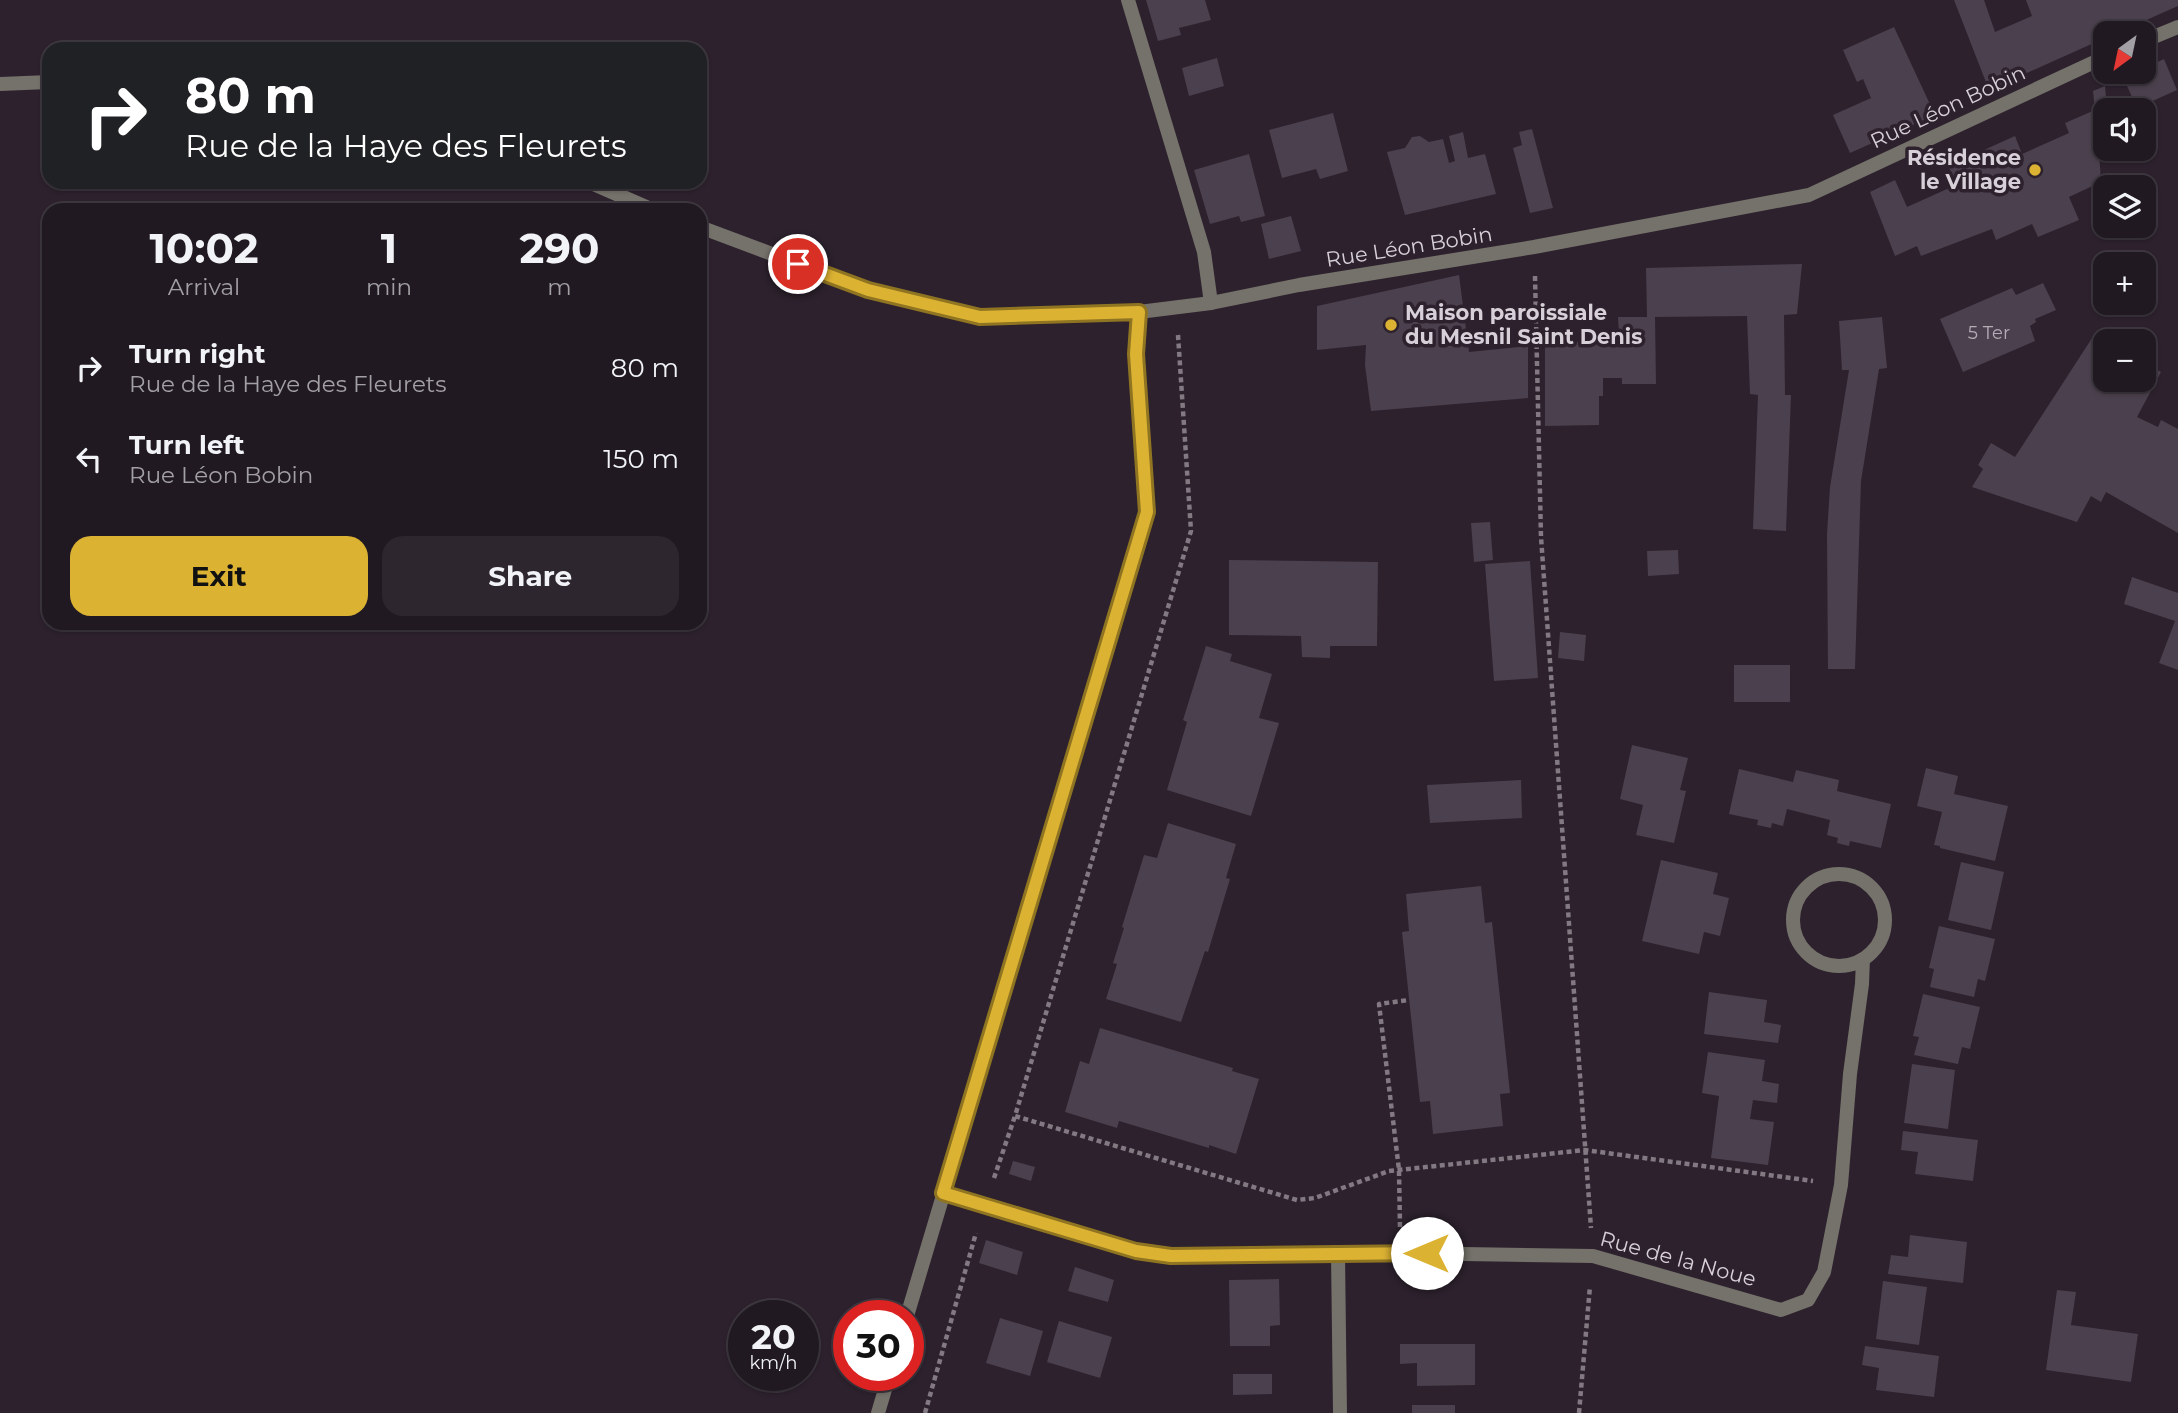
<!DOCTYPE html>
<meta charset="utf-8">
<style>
:root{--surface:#211922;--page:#2d262f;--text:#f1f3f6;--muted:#a2a0a5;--line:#3e3840;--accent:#dcb233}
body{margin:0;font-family:Montserrat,sans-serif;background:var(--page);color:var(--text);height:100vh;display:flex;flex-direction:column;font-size:26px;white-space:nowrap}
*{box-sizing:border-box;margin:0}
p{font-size:23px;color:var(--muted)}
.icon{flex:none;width:38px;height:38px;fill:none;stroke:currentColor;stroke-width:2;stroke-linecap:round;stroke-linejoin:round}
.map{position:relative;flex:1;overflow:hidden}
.details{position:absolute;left:42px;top:203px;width:665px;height:427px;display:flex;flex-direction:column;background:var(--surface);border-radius:21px;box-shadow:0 2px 5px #0004,0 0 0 2px var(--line)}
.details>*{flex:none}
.guide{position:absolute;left:42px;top:42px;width:665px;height:147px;border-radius:21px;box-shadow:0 2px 5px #0004,0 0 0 2px var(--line);background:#202124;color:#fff;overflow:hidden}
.needle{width:46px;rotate:213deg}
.tools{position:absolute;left:2093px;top:21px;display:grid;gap:14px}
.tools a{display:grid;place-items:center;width:63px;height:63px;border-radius:14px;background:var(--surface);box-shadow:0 2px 5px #0004,0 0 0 2px var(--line);font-size:35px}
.speed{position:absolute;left:728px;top:1300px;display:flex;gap:14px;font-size:35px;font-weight:700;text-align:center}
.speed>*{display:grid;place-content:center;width:91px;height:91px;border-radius:50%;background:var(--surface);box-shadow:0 2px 5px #0004,0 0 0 2px var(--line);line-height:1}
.speed small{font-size:18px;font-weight:400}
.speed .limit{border:10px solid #d22;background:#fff;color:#111}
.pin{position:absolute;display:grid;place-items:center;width:60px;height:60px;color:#fff;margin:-30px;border:4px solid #fff;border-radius:50%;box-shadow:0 2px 7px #0007}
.me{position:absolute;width:77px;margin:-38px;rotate:270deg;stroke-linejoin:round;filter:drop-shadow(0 0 5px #0008)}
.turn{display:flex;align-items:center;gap:24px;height:147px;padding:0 28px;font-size:32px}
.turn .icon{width:91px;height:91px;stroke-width:2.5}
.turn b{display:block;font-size:49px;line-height:60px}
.eta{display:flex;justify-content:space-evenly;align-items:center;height:119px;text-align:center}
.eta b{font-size:42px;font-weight:700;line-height:49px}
.button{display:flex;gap:14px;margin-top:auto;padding:14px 28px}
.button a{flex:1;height:80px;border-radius:21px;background:var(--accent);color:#111;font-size:28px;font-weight:700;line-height:80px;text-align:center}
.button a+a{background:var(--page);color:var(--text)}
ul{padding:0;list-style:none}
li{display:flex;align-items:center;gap:21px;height:91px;padding:0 28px}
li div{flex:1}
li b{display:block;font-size:26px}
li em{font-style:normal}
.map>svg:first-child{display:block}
.building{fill:#4b404d}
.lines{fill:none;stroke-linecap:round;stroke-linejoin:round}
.path{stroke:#827983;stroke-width:4.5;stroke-dasharray:5 3.5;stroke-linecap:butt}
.minor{stroke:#74726a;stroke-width:14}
.tertiary{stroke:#74726a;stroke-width:14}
.route-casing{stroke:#8f7421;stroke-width:18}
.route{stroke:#dcb233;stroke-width:12}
.poi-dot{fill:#dcb233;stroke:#2c212d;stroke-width:2.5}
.labels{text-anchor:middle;stroke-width:7;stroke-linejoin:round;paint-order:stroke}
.number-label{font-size:18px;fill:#b4acb5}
.street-label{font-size:21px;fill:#d7d0d8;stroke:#2c212d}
.poi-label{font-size:21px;font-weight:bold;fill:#d7d0d8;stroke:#2c212d;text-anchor:end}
</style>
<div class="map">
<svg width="2178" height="1413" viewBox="0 0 2178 1413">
<rect width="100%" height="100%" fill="#2c212d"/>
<path class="building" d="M 1146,0 L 1205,0 L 1211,20 L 1179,28 L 1181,35 L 1158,41 Z
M 1954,0 L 1984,0 L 1995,32 L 2032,16 L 2026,0 L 2178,0 L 2178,6 L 2117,33 L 2105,33 L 2105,38 L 1989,90 Z
M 1894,27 L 1935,115 L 1850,153 L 1833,115 L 1871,98 L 1863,79 L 1857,82 L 1843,50 Z
M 1217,58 L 1224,86 L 1189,96 L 1182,68 Z
M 2164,59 L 2177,90 L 2137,108 L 2123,77 L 2136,72 L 2144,72 L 2144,68 Z
M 2105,86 L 2107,110 L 2105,110 L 2105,120 L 2097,121 L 2101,182 L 2069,197 L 2079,220 L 2038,237 L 2032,224 L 1996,240 L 1992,229 L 1921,256 L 1917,246 L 1895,256 L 1870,192 L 1895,180 L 1907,207 L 1956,185 L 1945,157 L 1963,150 L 1966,158 L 2015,136 L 2022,154 L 2069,133 L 2065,123 L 2095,110 L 2093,91 Z
M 1333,113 L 1348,171 L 1320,179 L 1316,169 L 1282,178 L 1269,130 Z
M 1532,129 L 1553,208 L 1530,213 L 1513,148 L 1522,145 L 1519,132 Z
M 1463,132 L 1468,158 L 1485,154 L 1496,194 L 1405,215 L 1387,152 L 1405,148 L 1412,137 L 1420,136 L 1429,142 L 1443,139 L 1449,163 L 1455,161 L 1449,136 Z
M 1249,154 L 1265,216 L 1241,222 L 1239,216 L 1210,224 L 1194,170 Z
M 1291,216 L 1301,251 L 1269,259 L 1261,224 Z
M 1802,264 L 1797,314 L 1784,315 L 1785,395 L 1791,395 L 1786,531 L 1753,529 L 1758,395 L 1750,394 L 1747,316 L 1655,317 L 1656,384 L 1622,384 L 1622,378 L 1603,378 L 1603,396 L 1599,396 L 1599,425 L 1545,426 L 1545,342 L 1598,342 L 1598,335 L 1619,335 L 1618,317 L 1647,317 L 1646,268 Z
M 1459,275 L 1469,352 L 1528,346 L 1528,398 L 1371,411 L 1365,365 L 1366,345 L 1317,350 L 1317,306 Z
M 2043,283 L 2056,310 L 2035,319 L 2036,322 L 2030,326 L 2035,341 L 1963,372 L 1940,319 L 2012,288 L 2016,295 Z
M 1882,317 L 1887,368 L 1879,369 L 1861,481 L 1855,669 L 1828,669 L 1827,534 L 1830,487 L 1849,370 L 1842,370 L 1839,321 Z
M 2094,335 L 2105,341 L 2105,380 L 2144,380 L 2144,363 L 2161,372 L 2137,417 L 2158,427 L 2161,420 L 2178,429 L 2178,533 L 2106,492 L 2101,502 L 2091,496 L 2077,522 L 1972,487 L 1983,469 L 1978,465 L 1991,443 L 2015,457 Z
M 1490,522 L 1493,560 L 1474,562 L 1471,523 Z
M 1678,550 L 1679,574 L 1648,576 L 1647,551 Z
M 1229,560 L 1378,562 L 1377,646 L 1330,646 L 1330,658 L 1302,657 L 1301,636 L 1229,635 Z
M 1530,561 L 1538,678 L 1494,681 L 1485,564 Z
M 2132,577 L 2178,593 L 2178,670 L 2159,663 L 2175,621 L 2124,604 Z
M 1560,632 L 1586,635 L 1584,661 L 1558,658 Z
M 1206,646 L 1232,654 L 1230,661 L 1272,674 L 1259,718 L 1279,723 L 1251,816 L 1167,790 L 1187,722 L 1183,720 Z
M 1734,665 L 1790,665 L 1790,702 L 1734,702 Z
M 1632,745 L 1688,758 L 1680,790 L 1686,791 L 1674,843 L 1636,835 L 1643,805 L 1620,799 Z
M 1926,768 L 1958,776 L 1954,794 L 2008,806 L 1995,861 L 1940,848 L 1940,846 L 1934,845 L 1942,812 L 1917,806 Z
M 1739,769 L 1793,782 L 1796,770 L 1839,780 L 1837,791 L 1891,804 L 1881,848 L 1850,841 L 1849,846 L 1837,843 L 1838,838 L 1827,835 L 1830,820 L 1787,809 L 1783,826 L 1772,823 L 1771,828 L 1757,825 L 1758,820 L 1729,814 Z
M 1521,780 L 1522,818 L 1430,823 L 1427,785 Z
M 1168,823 L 1236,844 L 1226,878 L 1230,879 L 1208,952 L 1205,951 L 1181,1022 L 1106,999 L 1117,964 L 1113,963 L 1124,928 L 1122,927 L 1144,855 L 1157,858 Z
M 1661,860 L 1718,873 L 1713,894 L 1729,898 L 1720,936 L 1704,932 L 1699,954 L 1642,941 Z
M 1961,862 L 2004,872 L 1991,930 L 1948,920 Z
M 1481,886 L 1485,923 L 1492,922 L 1510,1093 L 1500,1094 L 1503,1126 L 1433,1134 L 1430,1101 L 1420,1102 L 1402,932 L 1409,931 L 1406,894 Z
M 1939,926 L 1995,939 L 1985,981 L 1978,979 L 1974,997 L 1930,987 L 1934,969 L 1929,968 Z
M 1709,992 L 1767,1000 L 1764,1022 L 1781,1025 L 1778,1043 L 1704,1034 Z
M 1923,994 L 1980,1007 L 1970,1049 L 1962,1047 L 1958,1064 L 1914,1055 L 1919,1037 L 1913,1036 Z
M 1100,1028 L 1233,1068 L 1232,1071 L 1259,1079 L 1236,1154 L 1209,1145 L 1209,1148 L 1119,1121 L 1117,1128 L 1065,1112 L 1080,1061 L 1089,1064 Z
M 1708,1052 L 1765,1060 L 1762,1081 L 1779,1084 L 1777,1103 L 1753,1100 L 1750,1119 L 1774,1122 L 1768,1165 L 1711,1158 L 1719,1096 L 1702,1093 Z
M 1912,1064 L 1955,1070 L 1948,1129 L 1904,1123 Z
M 1903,1131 L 1978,1140 L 1973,1181 L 1915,1174 L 1918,1152 L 1901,1150 Z
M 1013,1161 L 1035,1167 L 1031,1181 L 1009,1174 Z
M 1910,1235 L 1967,1242 L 1963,1283 L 1888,1274 L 1891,1255 L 1908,1257 Z
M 986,1240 L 1023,1252 L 1017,1275 L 979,1263 Z
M 1075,1267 L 1114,1280 L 1108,1302 L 1068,1291 Z
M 1279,1279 L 1280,1325 L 1270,1326 L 1270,1346 L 1230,1346 L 1229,1280 Z
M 1883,1281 L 1927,1287 L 1919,1345 L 1876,1339 Z
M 2057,1290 L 2076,1292 L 2071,1325 L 2138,1334 L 2131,1382 L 2046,1370 Z
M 1000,1318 L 1043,1331 L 1030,1376 L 986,1363 Z
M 1059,1321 L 1112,1337 L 1100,1378 L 1047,1362 Z
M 1400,1344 L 1475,1344 L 1475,1385 L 1417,1386 L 1417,1363 L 1400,1364 Z
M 1865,1346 L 1939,1356 L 1934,1397 L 1876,1390 L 1879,1368 L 1862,1365 Z
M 1233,1374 L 1272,1374 L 1272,1394 L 1233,1395 Z
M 1412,1405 L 1455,1405 L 1455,1413 L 1412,1413 Z"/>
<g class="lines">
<path class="path" d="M 1535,276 L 1541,537 L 1591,1228
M 1178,335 L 1191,531 L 1015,1116 L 1297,1200 L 1315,1198 L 1389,1171 L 1585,1150 L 1813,1181
M 994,1178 L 1015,1116
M 1400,1227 L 1399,1170 L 1379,1004 L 1409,1000
M 925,1413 L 976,1233
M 1579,1413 L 1590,1286"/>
<path class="minor" d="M 1128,0 L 1204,252 L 1211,303
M1793 920a46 46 0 1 1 92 0a46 46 0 1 1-92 0Z
M 943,1193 L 1136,1251 L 1171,1256 L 1400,1253 L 1593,1256 L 1781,1310 L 1808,1300 L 1824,1272 L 1841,1185 L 1850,1074 L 1862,984 L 1863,959
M 1338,1255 L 1340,1413
M 907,1316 L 1147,512 L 1136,354 L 1139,312
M 878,1413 L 889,1376"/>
<path class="tertiary" d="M 2144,41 L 2178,27
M 0,84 L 49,82
M 589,182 L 653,210
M 700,227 L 868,290 L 980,317 L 1139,312 L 1211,303 L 1299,285 L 1534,247 L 1809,195 L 2105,57"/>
</g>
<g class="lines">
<g class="route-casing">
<path id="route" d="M 798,264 L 868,290 L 980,317 L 1139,312 L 1136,354 L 1147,512 L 943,1193 L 1136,1251 L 1171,1256 L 1427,1253"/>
</g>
<use href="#route" class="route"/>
</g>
<g class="poi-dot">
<circle cx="2035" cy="170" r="7"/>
<circle cx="1391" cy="325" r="7"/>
</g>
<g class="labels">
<g class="number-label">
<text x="1989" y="339">5 Ter</text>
</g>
<g class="street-label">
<text transform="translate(1948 107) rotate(-25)" y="7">Rue Léon Bobin</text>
<text transform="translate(1409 247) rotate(-9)" y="7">Rue Léon Bobin</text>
<text transform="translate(1678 1259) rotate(15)" y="7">Rue de la Noue</text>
</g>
<g class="poi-label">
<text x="2021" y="165">Résidence<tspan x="2021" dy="24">le Village</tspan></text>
<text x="1405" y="320" text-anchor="start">Maison paroissiale<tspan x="1405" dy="24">du Mesnil Saint Denis</tspan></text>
</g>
</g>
</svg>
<div class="tools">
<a><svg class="needle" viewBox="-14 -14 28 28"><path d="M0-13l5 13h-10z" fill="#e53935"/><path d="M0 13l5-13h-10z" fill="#a2a0a5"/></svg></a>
<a><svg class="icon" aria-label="sound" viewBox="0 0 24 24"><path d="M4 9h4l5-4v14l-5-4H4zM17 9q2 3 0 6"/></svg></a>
<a><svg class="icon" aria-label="layers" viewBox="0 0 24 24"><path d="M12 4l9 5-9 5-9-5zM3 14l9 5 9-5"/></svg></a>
<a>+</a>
<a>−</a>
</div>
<div class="speed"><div>20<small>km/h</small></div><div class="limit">30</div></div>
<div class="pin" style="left:798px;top:264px;background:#d93025"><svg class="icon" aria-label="arrive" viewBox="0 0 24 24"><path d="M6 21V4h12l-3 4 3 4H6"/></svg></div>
<svg class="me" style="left:1427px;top:1253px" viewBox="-20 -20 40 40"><circle r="19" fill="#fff"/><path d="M0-13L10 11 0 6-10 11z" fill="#dcb233"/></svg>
<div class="guide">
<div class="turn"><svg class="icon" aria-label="right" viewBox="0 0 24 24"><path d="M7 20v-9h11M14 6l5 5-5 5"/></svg><div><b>80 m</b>Rue de la Haye des Fleurets</div></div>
</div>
<section class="details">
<div class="eta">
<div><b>10:02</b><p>Arrival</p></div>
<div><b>1</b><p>min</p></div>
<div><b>290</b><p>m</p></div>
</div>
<ul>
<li><svg class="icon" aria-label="right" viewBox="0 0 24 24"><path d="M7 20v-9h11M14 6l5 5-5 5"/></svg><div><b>Turn right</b><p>Rue de la Haye des Fleurets</p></div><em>80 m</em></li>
<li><svg class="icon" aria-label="left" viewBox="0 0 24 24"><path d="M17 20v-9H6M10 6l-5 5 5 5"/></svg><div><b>Turn left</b><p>Rue Léon Bobin</p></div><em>150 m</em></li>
</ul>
<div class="button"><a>Exit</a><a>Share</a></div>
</section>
</div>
